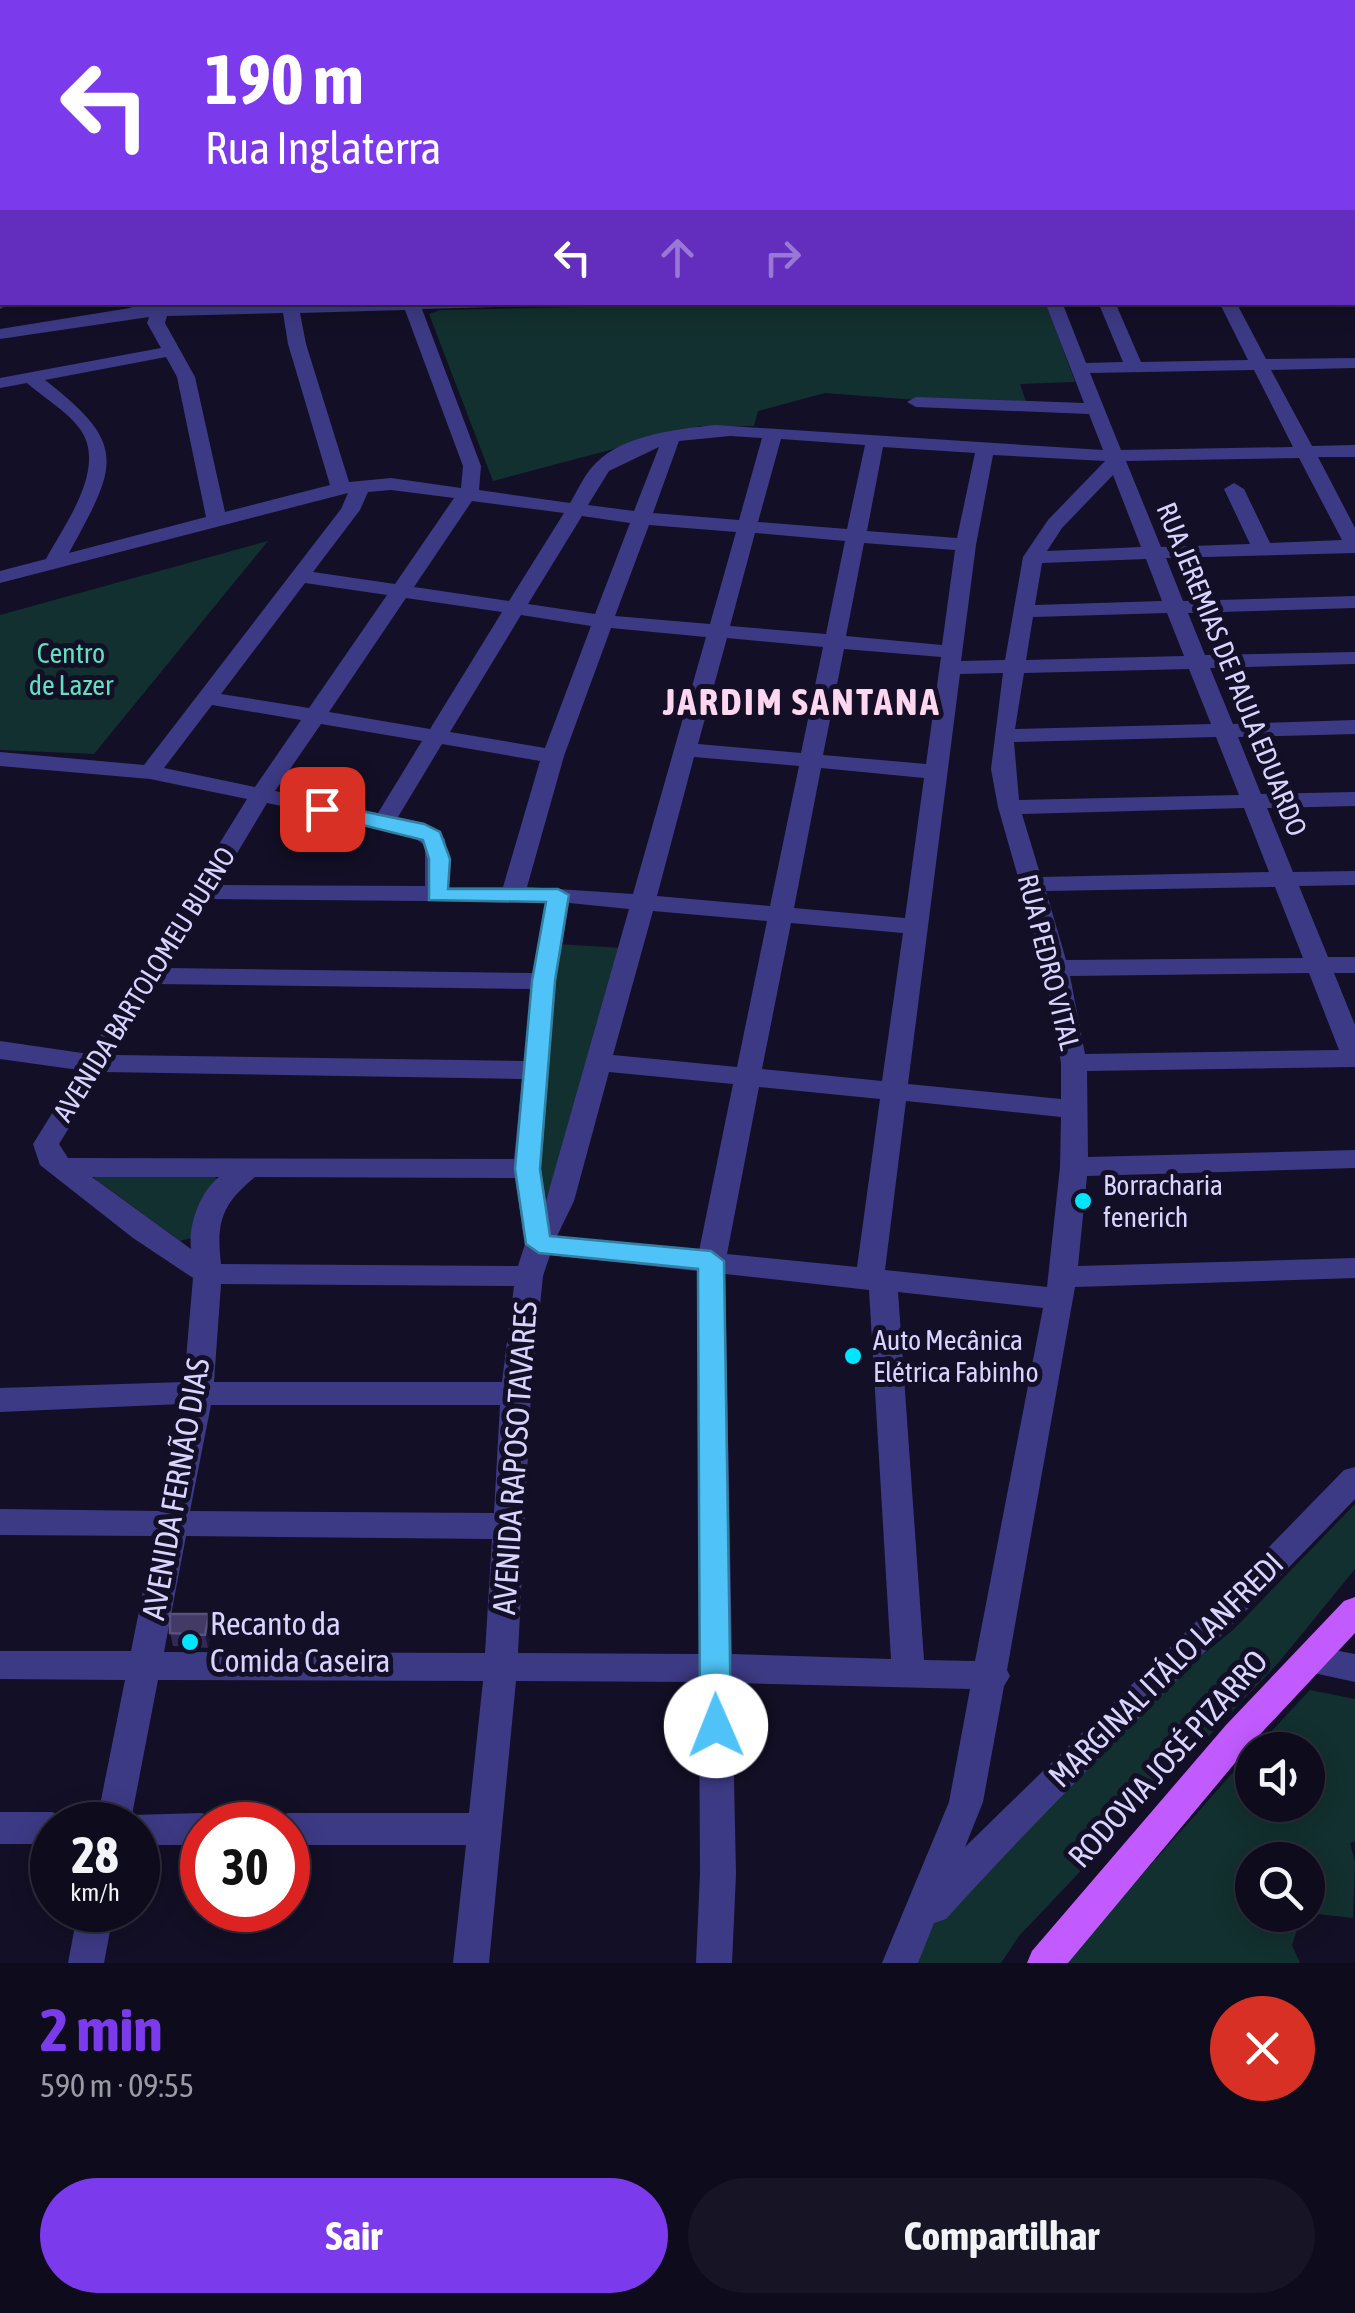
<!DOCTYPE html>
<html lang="pt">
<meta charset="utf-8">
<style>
:root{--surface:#0e0b1c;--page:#171425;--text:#f1f3f6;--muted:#9b9ba3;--line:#2e2b3b;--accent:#7c3aed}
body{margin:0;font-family:"Asap Condensed",sans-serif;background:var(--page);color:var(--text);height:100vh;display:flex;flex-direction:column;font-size:38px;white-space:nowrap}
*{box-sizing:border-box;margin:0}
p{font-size:32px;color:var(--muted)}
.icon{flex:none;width:55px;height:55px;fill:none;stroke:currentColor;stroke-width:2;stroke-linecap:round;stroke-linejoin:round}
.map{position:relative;height:1963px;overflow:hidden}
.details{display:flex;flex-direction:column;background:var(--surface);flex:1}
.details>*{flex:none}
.banner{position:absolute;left:0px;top:0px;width:1355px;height:305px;box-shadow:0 5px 25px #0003,0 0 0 2px var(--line);background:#7c3aed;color:#fff;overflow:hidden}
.controls{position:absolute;left:1235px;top:1732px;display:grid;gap:20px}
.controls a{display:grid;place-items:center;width:90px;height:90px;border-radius:50%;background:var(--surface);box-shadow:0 5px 25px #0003,0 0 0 2px var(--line);font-size:50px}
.speed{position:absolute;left:30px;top:1802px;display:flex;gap:20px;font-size:50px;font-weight:700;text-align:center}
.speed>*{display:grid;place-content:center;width:130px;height:130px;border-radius:50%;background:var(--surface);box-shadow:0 5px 25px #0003,0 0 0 2px var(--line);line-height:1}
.speed small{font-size:25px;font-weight:400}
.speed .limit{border:15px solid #d22;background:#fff;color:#111}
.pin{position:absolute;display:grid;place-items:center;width:85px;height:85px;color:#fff;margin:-42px;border-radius:20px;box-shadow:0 5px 15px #0006}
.me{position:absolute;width:110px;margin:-55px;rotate:359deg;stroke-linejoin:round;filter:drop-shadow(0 0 8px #0008)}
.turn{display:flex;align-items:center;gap:35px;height:210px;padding:0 40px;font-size:45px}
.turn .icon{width:130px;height:130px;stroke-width:2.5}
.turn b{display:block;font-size:70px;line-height:85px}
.lanes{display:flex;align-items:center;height:95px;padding:0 40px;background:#0003;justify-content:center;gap:50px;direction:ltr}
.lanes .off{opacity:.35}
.round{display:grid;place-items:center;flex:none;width:105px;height:105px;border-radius:52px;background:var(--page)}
.headline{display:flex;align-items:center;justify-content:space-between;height:170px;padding:0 40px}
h1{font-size:60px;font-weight:700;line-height:75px;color:var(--accent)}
.cta{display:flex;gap:20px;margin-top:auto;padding:20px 40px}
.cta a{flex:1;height:115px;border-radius:60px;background:var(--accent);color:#fff;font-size:40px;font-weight:700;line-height:115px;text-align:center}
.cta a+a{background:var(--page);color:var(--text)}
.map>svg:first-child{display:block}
.green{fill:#12302f}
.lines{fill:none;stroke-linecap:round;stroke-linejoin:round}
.minor{fill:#3d3a85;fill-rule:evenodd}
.major{fill:#c25bff;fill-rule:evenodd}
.wall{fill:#312854}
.shaded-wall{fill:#1d163a}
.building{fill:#433a66;stroke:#5a527e;stroke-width:2.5}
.route{fill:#4fc3f7;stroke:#337fa1;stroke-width:2.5}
.poi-dot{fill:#00e5ff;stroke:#130f26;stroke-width:4}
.labels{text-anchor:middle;stroke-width:10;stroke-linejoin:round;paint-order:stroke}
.park-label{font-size:28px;fill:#5fe0c0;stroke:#130f26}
.street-label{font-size:28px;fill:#d9d4ff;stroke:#130f26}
.poi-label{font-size:28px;fill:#d9d4ff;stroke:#130f26;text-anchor:start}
.near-street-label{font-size:32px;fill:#d9d4ff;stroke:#130f26}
.near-poi-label{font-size:32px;fill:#d9d4ff;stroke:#130f26;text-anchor:start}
.district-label{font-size:38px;font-weight:bold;letter-spacing:2.5px;fill:#ffd6f0;stroke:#130f26}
</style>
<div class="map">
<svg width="1355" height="1963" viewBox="0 0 1355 1963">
<rect width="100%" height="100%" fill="#130f26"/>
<path class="green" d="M 781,303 L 1046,303 L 1075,382 L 1020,384 L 1028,407 L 1021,408 L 825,393 L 758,411 L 754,426 L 700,426 L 493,481 L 429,314 L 440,310 Z
M 268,541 L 94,754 L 0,750 L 0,615 Z
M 557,944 L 623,948 L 554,1182 L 543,1204 L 538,1182 Z
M 97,1175 L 214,1176 L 217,1179 L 191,1238 L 180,1241 L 94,1178 Z
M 1355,1504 L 1355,1569 L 1279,1662 L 1019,1936 L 1001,1963 L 918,1963 L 930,1927 L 1083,1766 L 1093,1766 L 1100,1752 L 1180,1673 L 1233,1630 Z
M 1310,1690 L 1355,1699 L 1355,1841 L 1350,1843 L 1355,1862 L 1353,1918 L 1308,1913 L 1308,1860 L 1252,1860 L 1252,1915 L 1302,1915 L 1292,1945 L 1300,1963 L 1064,1963 L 1252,1751 L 1252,1805 L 1308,1805 L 1308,1750 L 1254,1750 Z"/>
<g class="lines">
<path class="minor" d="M 422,0 L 436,0 L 436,2 L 423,2 Z
M 496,0 L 510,0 L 511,2 L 498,2 Z
M 689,0 L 703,0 L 703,2 L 690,2 Z
M 716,0 L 812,0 L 715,2 Z
M 925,0 L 939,0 L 940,2 L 927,2 Z
M 1064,0 L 1078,0 L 1079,2 L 1066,2 Z
M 1199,0 L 1213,0 L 1214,2 L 1201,2 Z
M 1352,8 L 1355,9 L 1355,20 L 1352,19 Z
M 1352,37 L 1355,37 L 1355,45 L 1352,45 Z
M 0,61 L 2,61 L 2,69 L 0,69 Z
M 1352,89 L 1355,89 L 1355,97 L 1352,97 Z
M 1352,146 L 1355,146 L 1355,156 L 1352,156 Z
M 1352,223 L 1355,224 L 1355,237 L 1352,236 Z
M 1352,282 L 1355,282 L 1355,292 L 1352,292 Z
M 2,297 L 2,302 L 12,302 L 0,309 Z
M 139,302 L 170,302 L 169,306 L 504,302 L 496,307 L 422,309 L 481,466 L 479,490 L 570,503 C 578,490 585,473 596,463 C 623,435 678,429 715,425 L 1103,450 L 1089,414 L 916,407 L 907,402 L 916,397 L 1084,403 L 1045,302 L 1062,302 L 1086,363 L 1123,362 L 1098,302 L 1115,302 L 1141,362 L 1248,360 L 1219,302 L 1236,302 L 1266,359 L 1355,358 L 1355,368 L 1271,370 L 1312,446 L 1355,445 L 1355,457 L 1318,457 L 1355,528 L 1355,553 L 1166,558 L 1183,601 L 1355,596 L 1355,608 L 1188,613 L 1205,655 L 1355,652 L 1355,664 L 1210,668 L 1233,724 L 1355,720 L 1355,734 L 1238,737 L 1261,794 L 1355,792 L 1355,806 L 1267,808 L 1293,872 L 1355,871 L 1355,885 L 1299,886 L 1328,957 L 1355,957 L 1355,973 L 1334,973 L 1355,1025 L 1355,1067 L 1087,1071 L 1088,1157 L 1355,1150 L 1355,1168 L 1087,1176 L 1078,1266 L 1355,1258 L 1355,1278 L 1075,1287 L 1007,1670 L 1010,1676 L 1004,1686 L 983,1802 L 965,1847 L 1199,1619 L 1344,1470 L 1355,1467 L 1355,1499 C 1220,1641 1077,1774 946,1919 L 934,1923 L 918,1963 L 882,1963 L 949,1802 L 970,1689 L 732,1683 L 736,1874 L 732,1963 L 696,1963 L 700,1874 L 699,1682 L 516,1681 L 489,1963 L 453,1963 L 466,1845 L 288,1845 L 288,1825 L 272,1825 L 276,1818 L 288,1813 L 469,1813 L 483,1681 L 158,1680 L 132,1815 L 202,1813 L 214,1818 L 218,1825 L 202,1825 L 202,1845 L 138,1845 L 138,1825 L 96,1825 L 125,1680 L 0,1679 L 0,1651 L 131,1651 L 154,1536 L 0,1535 L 0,1509 L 159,1511 L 181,1404 L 0,1412 L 0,1388 L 184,1382 L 193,1278 L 133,1238 L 40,1165 L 33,1144 L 79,1070 L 0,1059 L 0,1041 L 89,1054 L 247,799 L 150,779 L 0,766 L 0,752 L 144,765 L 341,509 L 348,493 L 0,583 L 0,571 L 46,559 C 64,525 108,468 80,429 C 67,411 44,398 27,383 L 0,388 L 0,378 L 161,348 L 147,323 L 149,317 L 0,339 L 0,329 L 130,308 ZM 405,310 L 463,466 L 461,488 L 391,478 L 349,482 L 306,344 L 300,313 ZM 283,313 L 288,344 L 330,485 L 225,512 L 195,377 L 165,323 L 167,316 ZM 166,357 L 177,377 L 206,517 L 69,553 C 117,465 129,445 45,380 ZM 1254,370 L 1293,447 L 1121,450 L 1090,373 ZM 730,436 L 762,438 L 739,520 L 653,513 L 679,441 ZM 781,439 L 865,445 L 847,529 L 758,522 ZM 659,447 L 634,511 L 588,505 L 609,471 ZM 883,447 L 975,453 L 957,538 L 867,531 ZM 993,455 L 1105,461 L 1048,520 L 1023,557 L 1005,660 L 961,661 L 976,545 ZM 1299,458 L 1342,540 L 1270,543 L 1244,489 L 1234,483 L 1224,489 L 1250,544 L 1161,547 L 1126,461 ZM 1113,475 L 1141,547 L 1047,551 L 1062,528 ZM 391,490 L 454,498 L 395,584 L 313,572 L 360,510 L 368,492 ZM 472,501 L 564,513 L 509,601 L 414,587 ZM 582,516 L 630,523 L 595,614 L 528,604 ZM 649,525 L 736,532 L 710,624 L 615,616 ZM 755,533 L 845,541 L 826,634 L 730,626 ZM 864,543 L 955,550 L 942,645 L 846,636 ZM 1146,559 L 1162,601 L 1035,605 L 1042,563 ZM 305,583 L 387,595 L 309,708 L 221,694 ZM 406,598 L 502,612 L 430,729 L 329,712 ZM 1167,613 L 1184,656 L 1026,660 L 1033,617 ZM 521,615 L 591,626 L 545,748 L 450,732 ZM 611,628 L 706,637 L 633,894 L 527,887 L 564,756 ZM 727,638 L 823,647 L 801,753 L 698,744 ZM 844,649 L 941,657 L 926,764 L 823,755 ZM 1189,669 L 1211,724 L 1015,729 L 1024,673 ZM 1003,673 L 991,769 L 998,807 L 1044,968 L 1061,1063 L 1061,1099 L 908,1084 L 960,674 ZM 212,705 L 301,720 L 255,787 L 164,768 ZM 321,724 L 422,741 L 378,813 L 275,791 ZM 1216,737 L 1239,795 L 1019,800 L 1014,742 ZM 442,744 L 540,761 L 503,887 L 449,887 L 445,839 L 425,823 L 398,817 ZM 694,757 L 799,766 L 770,906 L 657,896 ZM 821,768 L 924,778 L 905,918 L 794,908 ZM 267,803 L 409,833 L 425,846 L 425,886 L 218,885 ZM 1244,808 L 1269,872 L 1041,877 L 1022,814 ZM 1275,887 L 1303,958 L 1066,960 L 1046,891 ZM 209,899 L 545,902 L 533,973 L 167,968 ZM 569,903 L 629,909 L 546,1201 L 541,1169 L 556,981 ZM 653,911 L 767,921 L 737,1067 L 613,1055 ZM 791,923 L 903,933 L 882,1081 L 762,1069 ZM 1309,973 L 1339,1050 L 1085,1054 L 1070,976 ZM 157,984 L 531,989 L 524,1061 L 114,1055 ZM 104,1072 L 522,1079 L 514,1159 L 68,1158 L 59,1144 ZM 609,1072 L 733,1084 L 699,1251 L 557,1236 L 574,1201 ZM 759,1087 L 880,1099 L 857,1267 L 727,1254 ZM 906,1101 L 1061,1117 L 1060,1167 L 1047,1287 L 885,1270 ZM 92,1177 L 219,1177 C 200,1192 188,1225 191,1249 ZM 255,1177 L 515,1178 L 525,1244 L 518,1266 L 221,1264 C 216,1222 222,1204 255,1177 ZM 550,1255 L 697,1271 L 699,1654 L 518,1653 L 531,1394 L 543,1276 ZM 725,1274 L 869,1290 L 891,1659 L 732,1654 ZM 221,1284 L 514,1286 L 502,1382 L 214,1382 ZM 898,1292 L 1043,1308 L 975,1661 L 924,1660 ZM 211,1405 L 500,1405 L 494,1513 L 190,1511 ZM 186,1536 L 492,1539 L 485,1653 L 164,1652 Z
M 1312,1646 L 1355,1654 L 1355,1682 L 1300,1670 L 1295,1660 L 1300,1650 Z
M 0,1812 L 52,1812 L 64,1817 L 68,1825 L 52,1825 L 52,1844 L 0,1844 Z
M 78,1910 L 114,1910 L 104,1963 L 68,1963 Z"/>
<path class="major" d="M 1355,1597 L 1355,1633 L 1250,1745 L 1068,1963 L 1027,1963 L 1032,1951 L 1226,1725 L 1344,1601 Z"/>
</g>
<path class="wall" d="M 212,1627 L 208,1648 L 173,1646 L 170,1633 Z"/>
<path class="shaded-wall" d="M 209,1614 L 212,1627 L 208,1648 L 205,1635 Z"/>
<path class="building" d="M 170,1614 L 209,1614 L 205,1635 L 170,1633 Z"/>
<path class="route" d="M 322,803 L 424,824 L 440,832 L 450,859 L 448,889 L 558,889 L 569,895 L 555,981 L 540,1169 L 550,1236 L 711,1251 L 724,1261 L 731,1726 L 727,1735 L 716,1739 L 705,1735 L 700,1726 L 698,1269 L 539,1253 L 526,1244 L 515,1169 L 532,981 L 546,902 L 429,900 L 429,859 L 423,840 L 314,813 L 311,809 Z"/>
<g class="poi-dot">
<circle cx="1083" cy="1201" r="10"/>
<circle cx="853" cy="1356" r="10"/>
<circle cx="190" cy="1642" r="10"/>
</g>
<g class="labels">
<g class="park-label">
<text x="71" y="663">Centro<tspan x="71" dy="32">de Lazer</tspan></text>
</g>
<g class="street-label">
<text transform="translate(1232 669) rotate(68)" y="10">RUA JEREMIAS DE PAULA EDUARDO</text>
<text transform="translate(1049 962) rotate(76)" y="10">RUA PEDRO VITAL</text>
<text transform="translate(144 984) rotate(-58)" y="10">AVENIDA BARTOLOMEU BUENO</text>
</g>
<g class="poi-label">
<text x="1103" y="1195">Borracharia<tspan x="1103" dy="32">fenerich</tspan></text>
<text x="873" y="1350">Auto Mecânica<tspan x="873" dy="32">Elétrica Fabinho</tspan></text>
</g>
<g class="near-street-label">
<text transform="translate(515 1458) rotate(-86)" y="11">AVENIDA RAPOSO TAVARES</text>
<text transform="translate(176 1489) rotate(-80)" y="11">AVENIDA FERNÃO DIAS</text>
<text transform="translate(1166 1670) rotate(-45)" y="11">MARGINAL ITÁLO LANFREDI</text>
<text transform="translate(1168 1759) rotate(-48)" y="11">RODOVIA JOSÉ PIZARRO</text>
</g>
<g class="near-poi-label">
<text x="210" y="1635">Recanto da<tspan x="210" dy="37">Comida Caseira</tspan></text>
</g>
<g class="district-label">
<text x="802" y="715">JARDIM SANTANA</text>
</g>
</g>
</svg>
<div class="controls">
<a><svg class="icon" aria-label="sound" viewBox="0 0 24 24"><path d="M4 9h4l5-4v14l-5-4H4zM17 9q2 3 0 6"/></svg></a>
<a><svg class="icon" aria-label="search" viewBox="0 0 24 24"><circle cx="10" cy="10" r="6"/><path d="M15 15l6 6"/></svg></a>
</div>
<div class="speed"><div>28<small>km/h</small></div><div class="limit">30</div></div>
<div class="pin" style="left:322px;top:809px;background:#d93025"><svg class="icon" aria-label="arrive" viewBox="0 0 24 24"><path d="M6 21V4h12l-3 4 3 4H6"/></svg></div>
<svg class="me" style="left:716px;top:1726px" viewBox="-20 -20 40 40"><circle r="19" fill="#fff"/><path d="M0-13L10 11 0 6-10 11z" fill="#4fc3f7"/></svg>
<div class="banner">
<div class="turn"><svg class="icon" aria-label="left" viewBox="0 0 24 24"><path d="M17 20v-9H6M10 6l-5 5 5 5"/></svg><div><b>190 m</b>Rua Inglaterra</div></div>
<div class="lanes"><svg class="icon" aria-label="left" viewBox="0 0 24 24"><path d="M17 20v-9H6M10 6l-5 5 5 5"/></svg><svg class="icon off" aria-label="ahead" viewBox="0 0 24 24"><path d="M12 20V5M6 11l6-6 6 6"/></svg><svg class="icon off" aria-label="right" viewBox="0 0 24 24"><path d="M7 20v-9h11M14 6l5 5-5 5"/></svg></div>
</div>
</div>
<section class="details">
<div class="headline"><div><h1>2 min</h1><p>590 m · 09:55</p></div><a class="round" style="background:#d93025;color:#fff"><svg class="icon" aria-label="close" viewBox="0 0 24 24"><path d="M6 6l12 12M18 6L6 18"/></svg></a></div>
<div class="cta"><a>Sair</a><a>Compartilhar</a></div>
</section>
